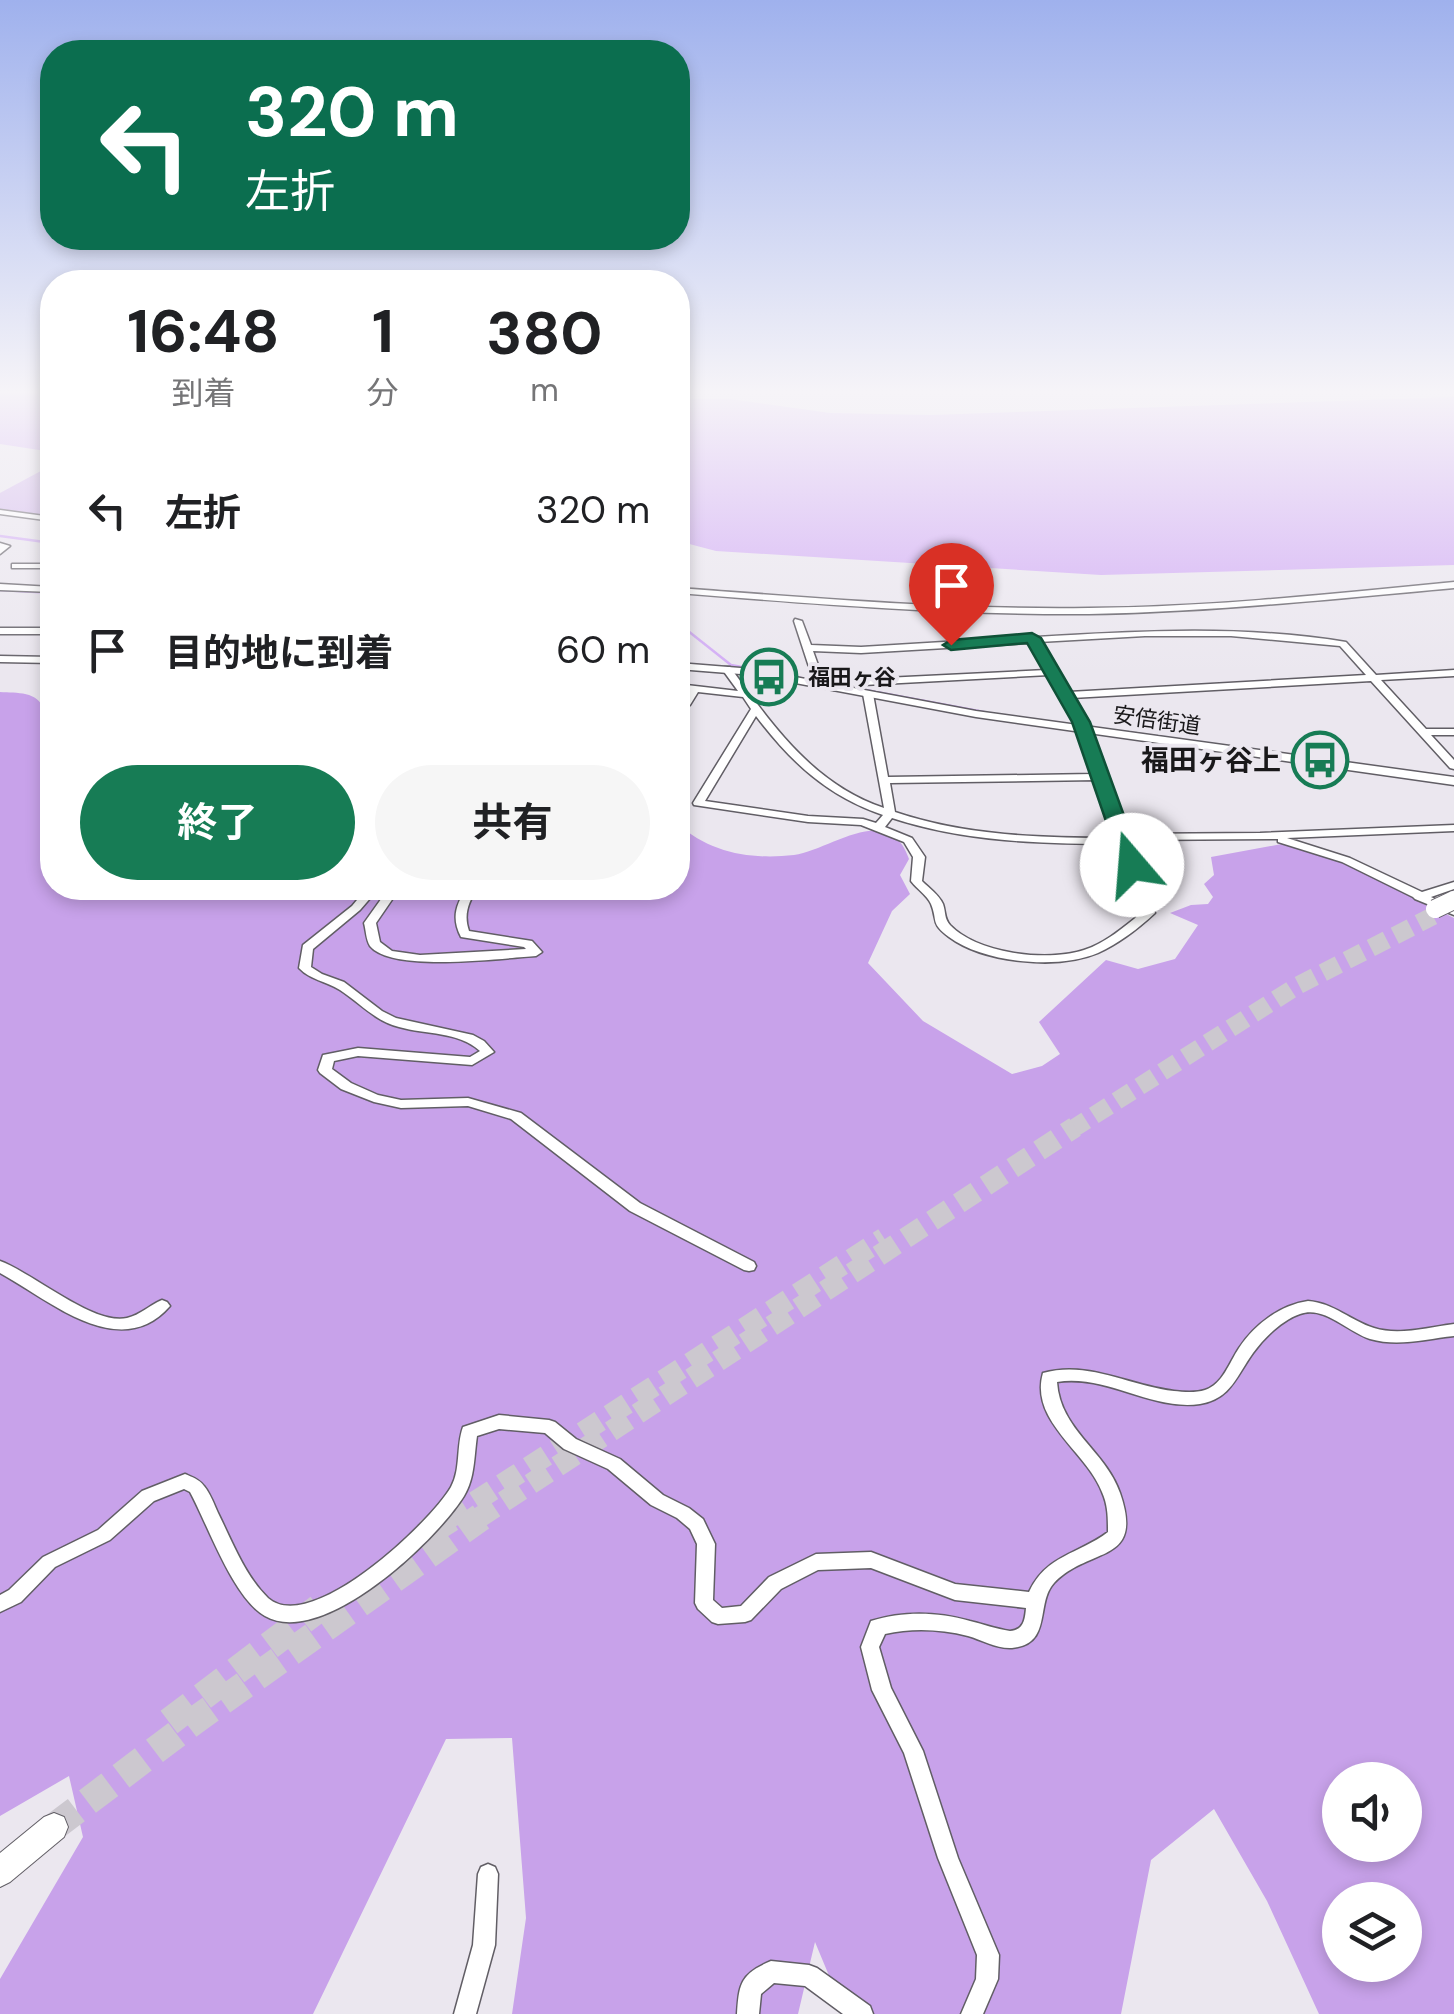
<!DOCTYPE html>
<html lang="ja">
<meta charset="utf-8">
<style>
:root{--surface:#fff;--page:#f6f6f6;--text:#202124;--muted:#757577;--accent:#177c55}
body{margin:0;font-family:"DM Sans","Noto Sans JP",sans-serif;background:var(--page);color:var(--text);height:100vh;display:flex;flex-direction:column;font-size:38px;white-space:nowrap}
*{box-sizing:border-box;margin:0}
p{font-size:32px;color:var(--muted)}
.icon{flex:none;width:55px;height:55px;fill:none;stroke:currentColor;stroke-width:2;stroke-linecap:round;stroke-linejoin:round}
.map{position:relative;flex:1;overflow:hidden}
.drawer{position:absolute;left:40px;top:270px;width:650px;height:630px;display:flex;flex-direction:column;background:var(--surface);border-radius:40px;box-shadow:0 5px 15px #0003}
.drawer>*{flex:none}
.guide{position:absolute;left:40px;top:40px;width:650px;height:210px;border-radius:40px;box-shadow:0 5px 15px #0003;background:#0b6e4f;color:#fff;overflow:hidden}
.tools{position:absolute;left:1322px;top:1762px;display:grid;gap:20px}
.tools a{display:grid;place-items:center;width:100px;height:100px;border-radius:50%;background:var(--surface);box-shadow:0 5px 15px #0003;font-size:50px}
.pin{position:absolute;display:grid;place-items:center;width:85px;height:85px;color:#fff;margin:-102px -42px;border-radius:50% 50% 50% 0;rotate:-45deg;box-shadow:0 0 10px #0007}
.pin .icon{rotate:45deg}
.me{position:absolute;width:110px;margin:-55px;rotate:342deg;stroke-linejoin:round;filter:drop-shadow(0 0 8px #0008)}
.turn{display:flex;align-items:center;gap:35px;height:210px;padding:0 40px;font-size:45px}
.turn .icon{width:130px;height:130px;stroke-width:2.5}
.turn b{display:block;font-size:70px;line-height:85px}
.eta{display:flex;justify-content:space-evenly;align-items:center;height:170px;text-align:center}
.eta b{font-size:60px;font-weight:700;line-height:70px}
.button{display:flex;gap:20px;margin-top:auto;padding:20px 40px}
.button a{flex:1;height:115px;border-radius:60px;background:var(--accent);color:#fff;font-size:40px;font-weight:700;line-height:115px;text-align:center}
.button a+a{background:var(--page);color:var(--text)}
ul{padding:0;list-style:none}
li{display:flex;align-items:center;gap:30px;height:140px;padding:0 40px}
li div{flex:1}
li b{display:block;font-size:38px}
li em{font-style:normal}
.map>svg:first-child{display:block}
.green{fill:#d3b7ed}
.forest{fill:#c8a2ea;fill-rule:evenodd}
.water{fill:#d2acf5}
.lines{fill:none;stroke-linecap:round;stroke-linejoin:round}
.stream{stroke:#d2acf5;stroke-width:2.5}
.highway-tunnel-far2{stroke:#ccc8cf;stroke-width:18;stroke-dasharray:18 9;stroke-linecap:butt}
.highway-tunnel-far1{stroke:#ccc8cf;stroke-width:21;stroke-dasharray:21 11;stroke-linecap:butt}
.highway-tunnel{stroke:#ccc8cf;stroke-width:28;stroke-dasharray:28 14;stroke-linecap:butt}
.minor-casing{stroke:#615e65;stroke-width:3}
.major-casing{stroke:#615e65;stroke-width:3}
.highway-casing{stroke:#615e65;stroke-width:2}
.minor{fill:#fff;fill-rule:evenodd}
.major{fill:#fff;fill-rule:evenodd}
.highway{fill:#fff;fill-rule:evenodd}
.highway-bridge-casing{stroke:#615e65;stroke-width:20;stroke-linecap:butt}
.highway-bridge{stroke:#fff;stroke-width:18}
.route{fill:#177c55;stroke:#0f5137;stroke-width:2.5}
.labels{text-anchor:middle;stroke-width:8;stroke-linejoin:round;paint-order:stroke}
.far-poi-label{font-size:22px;font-weight:bold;fill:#19181a;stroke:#ebe7ef;text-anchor:start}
.far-street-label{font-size:22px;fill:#19181a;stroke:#ebe7ef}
.poi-label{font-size:28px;font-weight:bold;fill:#19181a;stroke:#ebe7ef;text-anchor:end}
</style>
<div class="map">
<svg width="1454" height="2014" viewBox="0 0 1454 2014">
<rect width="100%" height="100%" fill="#ebe7ef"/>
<path class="green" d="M 52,465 L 52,516 L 0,509 L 0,493 Z"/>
<path class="forest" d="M 0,692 C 17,693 38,691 44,710 L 52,711 L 52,888 L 678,888 L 678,824 C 710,853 752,860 794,855 C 831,850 889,800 909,859 L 900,875 L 910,894 L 892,911 L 868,963 L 923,1021 L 1012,1074 L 1042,1066 L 1060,1054 L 1039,1022 L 1106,960 L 1138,969 L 1175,959 L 1198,925 L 1170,913 L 1191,905 L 1208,904 L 1213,897 L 1204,884 L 1214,875 L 1211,857 L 1287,843 L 1345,863 L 1454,918 L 1454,2014 L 1319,2014 L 1267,1901 L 1214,1809 L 1151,1860 L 1121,2014 L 845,2014 L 815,1942 L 798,2014 L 512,2014 L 526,1918 L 512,1738 L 446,1739 L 313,2014 L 0,2014 L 0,1979 L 83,1837 L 69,1776 L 0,1816 ZM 1340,1780 L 1405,1780 L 1405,1845 L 1340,1845 ZM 1340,1900 L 1405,1900 L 1405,1965 L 1340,1965 Z"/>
<path class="water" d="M 0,393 L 52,393 L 52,452 L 0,444 Z
M 1454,397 L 1454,565 L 1101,575 L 716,551 L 678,541 L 678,399 L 730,399 L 830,413 L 931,415 Z"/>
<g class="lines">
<path class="stream" d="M 0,536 L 52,543
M 0,590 L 52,593
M 678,623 L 731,665 L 984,712"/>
<path class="highway-tunnel-far2" d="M 1071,1130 L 1297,986 L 1433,916"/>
<path class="highway-tunnel-far1" d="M 448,1519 L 884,1238
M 477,1519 L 1075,1127"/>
<path class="highway-tunnel" d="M 427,1533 L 452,1517
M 169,1722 L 319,1608
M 54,1827 L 194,1721 L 481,1517"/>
<g class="minor-casing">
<path id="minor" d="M 0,510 L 52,517 L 52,521 L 0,514 Z
M 0,543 L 10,546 L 0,554 Z
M 12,564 L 52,564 L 52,568 L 12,568 Z
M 1454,582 L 1454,588 C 1333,599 1211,612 1089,614 C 952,615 814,604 678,593 L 678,588 C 815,598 952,610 1089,608 C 1211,607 1333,594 1454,582 Z
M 0,584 L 52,587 L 52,592 L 0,590 Z
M 795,619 L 802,621 L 811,645 L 861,647 L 1028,637 L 1032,635 L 1036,637 C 1140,631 1243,625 1346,642 L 1376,675 L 1454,670 L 1454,676 L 1381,680 L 1426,729 L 1454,729 L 1454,735 L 1431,735 L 1454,760 L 1454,769 L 1450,768 L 1371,681 L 1072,698 L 1086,722 L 1126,834 L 1260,833 L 1454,825 L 1454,831 L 1287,838 L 1350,858 L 1422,892 L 1454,882 L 1454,889 L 1431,897 L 1454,908 L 1454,915 L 1415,899 L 1413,897 L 1342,862 L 1278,842 L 1278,839 L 1129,840 L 1155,913 C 1139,928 1118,944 1098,953 C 1058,970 984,963 949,937 C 930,923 938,921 931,904 C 927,895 917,889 911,881 L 913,857 L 904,842 L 861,825 L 808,822 L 694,805 L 693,803 L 751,709 L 743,697 L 698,692 L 690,705 L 678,710 L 678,704 L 683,701 L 689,691 L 678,690 L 678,684 L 738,691 L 722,669 L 724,667 L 730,667 C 771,723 812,784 884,808 L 863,694 L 865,692 L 871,692 L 873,694 L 888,777 L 1094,774 L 1076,722 L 1049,675 L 845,686 L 834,690 L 829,687 L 844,680 L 1046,670 L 1030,643 L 861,653 L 813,651 L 823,679 L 814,686 L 809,683 L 813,679 L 794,621 ZM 1145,636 L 1231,636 L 1340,646 L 1366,675 L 1069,692 L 1039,642 ZM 756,716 C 791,762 827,796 883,815 L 876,823 L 863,819 L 808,816 L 705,801 ZM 1097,780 L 1117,838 C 1042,838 966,836 895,812 L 890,783 ZM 892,818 C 965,842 1043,844 1119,844 L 1143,912 C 1125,926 1106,943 1084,950 C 1048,962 978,954 950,925 C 944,918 946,913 943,904 C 939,895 929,888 922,881 L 925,857 L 912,838 L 885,827 Z
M 0,628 L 52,628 L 52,634 L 0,634 Z
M 367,888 L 379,888 L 360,910 L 313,949 L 311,967 L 322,974 L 344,982 L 382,1011 L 396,1018 L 473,1035 L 484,1041 L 494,1052 L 472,1065 L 358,1056 L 334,1061 L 332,1069 L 351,1083 L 378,1095 L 401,1100 L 468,1098 L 521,1113 L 640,1203 L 754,1262 L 756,1266 L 754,1270 L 749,1271 L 744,1270 L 630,1211 L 511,1119 L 468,1106 L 401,1108 L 374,1102 L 341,1089 L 320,1073 L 318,1070 L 323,1055 L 358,1048 L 470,1057 L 480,1051 C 458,1031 426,1035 399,1027 C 375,1021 360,1003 340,990 C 326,981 310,980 299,968 L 303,945 L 352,906 Z
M 389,888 L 400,888 L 376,923 L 380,942 L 392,951 L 420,955 L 526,949 L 524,947 L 461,937 C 451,918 456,904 467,888 L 477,888 C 469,902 463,914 469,931 L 532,941 L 542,952 L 536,956 C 502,958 392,973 370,946 C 366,940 366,930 364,923 Z
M 0,1261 C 33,1273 94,1326 127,1318 C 140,1315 150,1305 162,1300 L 167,1302 L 170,1306 C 120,1364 48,1299 0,1273 Z
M 1308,1301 C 1334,1303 1351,1321 1374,1328 C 1399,1336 1429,1327 1454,1324 L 1454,1336 C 1426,1339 1398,1347 1370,1339 C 1348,1332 1324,1305 1300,1314 C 1282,1320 1264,1338 1253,1353 C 1237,1375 1231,1399 1200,1404 C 1151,1411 1106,1374 1057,1382 C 1060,1430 1105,1450 1120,1493 C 1145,1565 1089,1546 1054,1583 C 1035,1604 1053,1644 1012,1648 C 997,1649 982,1640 968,1636 C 940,1629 912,1628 885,1634 L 879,1647 L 891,1688 L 923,1751 L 958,1858 L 999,1955 L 998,1979 L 983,2014 L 961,2014 L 976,1979 L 977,1955 L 938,1858 L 904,1753 L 872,1690 L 861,1647 L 871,1621 C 903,1611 938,1612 970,1621 C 983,1624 996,1629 1010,1631 C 1024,1630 1025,1619 1026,1608 L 955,1600 L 871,1568 L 818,1570 L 781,1589 L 751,1620 L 745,1622 L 718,1624 L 712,1622 L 698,1609 L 695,1603 L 697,1544 L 690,1529 L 677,1518 L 651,1505 L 608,1469 L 564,1449 L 545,1433 L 499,1429 L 477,1436 C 474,1456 475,1478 464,1496 C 436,1541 322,1649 265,1616 C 233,1598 208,1525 190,1492 L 184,1489 L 154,1501 L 110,1540 L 55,1567 L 21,1602 L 0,1612 L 0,1595 L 9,1590 L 43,1557 L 98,1530 L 142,1491 L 185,1474 C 192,1477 199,1479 204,1486 C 210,1493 214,1504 218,1513 C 232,1541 245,1576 268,1598 C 311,1636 430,1523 451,1487 C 461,1469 456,1446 463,1427 L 499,1415 L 549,1420 L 555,1422 L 576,1439 L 620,1459 L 663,1495 L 689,1508 L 703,1519 L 715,1544 L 713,1600 L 722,1608 L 741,1606 L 769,1577 L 816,1554 L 871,1552 L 955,1584 L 1029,1592 C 1046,1555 1079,1554 1108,1532 C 1108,1518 1108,1505 1102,1492 C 1087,1452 1029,1421 1043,1373 C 1088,1360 1130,1386 1174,1391 C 1183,1392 1196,1393 1205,1390 C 1223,1384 1229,1363 1239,1348 C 1254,1325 1280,1305 1308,1301 Z
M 488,1864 L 495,1867 L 498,1874 L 495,1945 L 476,2014 L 454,2014 L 473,1945 L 478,1874 L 481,1867 Z
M 771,1961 L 809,1965 L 817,1968 L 870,2006 L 873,2014 L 843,2014 L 805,1986 L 774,1983 L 761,1994 L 759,2014 L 737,2014 C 739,1984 740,1974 771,1961 Z"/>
</g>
<g class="major-casing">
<path id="major" d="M 0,656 L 52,657 L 52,663 L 0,662 Z
M 678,663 L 753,669 L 976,711 L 1454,777 L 1454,785 L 976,717 L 753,675 L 678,669 Z"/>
</g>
<g class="highway-casing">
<path id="highway" d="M 54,1813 L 64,1817 L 68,1827 L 64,1837 L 10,1882 L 0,1887 L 0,1853 L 44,1817 Z"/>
</g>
<use href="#minor" class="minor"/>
<use href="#major" class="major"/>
<use href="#highway" class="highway"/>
<g class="highway-bridge-casing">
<path id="highway-bridge" d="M 1435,909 L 1454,900"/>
</g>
<use href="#highway-bridge" class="highway-bridge"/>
</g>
<linearGradient id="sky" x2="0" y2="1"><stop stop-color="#9fb1ed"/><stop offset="0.58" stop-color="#f6f4f8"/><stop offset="1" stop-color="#f6f4f8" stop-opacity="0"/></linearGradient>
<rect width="1454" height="675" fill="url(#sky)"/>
<path class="route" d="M 1032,633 L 1041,638 L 1090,722 L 1142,865 L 1139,869 L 1124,869 L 1121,865 L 1072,722 L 1027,643 L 951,650 L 943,645 L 951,640 Z"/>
<defs>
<g id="bus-ring" transform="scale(2.875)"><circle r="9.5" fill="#ebe7ef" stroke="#177c55" stroke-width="1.5"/><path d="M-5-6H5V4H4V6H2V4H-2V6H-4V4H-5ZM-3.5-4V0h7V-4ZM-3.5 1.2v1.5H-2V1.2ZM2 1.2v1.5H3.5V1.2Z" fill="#177c55"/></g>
</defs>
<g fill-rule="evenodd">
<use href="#bus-ring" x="769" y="677"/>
<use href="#bus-ring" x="1320" y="760"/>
</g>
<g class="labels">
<g class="far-poi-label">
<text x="808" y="685">福田ヶ谷</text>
</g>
<g class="far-street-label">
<text transform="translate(1157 720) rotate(8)" y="8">安倍街道</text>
</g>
<g class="poi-label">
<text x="1281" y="770">福田ヶ谷上</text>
</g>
</g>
</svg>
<div class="tools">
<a><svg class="icon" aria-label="sound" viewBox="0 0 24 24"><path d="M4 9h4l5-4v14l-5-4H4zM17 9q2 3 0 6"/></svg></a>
<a><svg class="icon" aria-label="layers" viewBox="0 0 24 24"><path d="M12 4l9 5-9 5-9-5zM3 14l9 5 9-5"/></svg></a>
</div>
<div class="pin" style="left:951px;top:645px;background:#d93025"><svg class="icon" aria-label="arrive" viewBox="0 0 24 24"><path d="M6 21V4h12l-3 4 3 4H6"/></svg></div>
<svg class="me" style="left:1132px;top:865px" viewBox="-20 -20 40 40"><circle r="19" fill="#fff"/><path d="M0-13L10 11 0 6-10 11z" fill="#177c55"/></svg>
<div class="guide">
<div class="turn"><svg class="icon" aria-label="left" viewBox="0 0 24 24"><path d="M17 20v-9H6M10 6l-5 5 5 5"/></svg><div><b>320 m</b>左折</div></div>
</div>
<section class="drawer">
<div class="eta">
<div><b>16:48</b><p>到着</p></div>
<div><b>1</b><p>分</p></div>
<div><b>380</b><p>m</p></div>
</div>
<ul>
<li><svg class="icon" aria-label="left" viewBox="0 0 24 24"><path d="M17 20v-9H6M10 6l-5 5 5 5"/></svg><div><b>左折</b></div><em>320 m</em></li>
<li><svg class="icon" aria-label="arrive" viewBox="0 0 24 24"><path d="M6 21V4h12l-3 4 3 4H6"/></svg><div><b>目的地に到着</b></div><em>60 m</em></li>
</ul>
<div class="button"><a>終了</a><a>共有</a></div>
</section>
</div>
